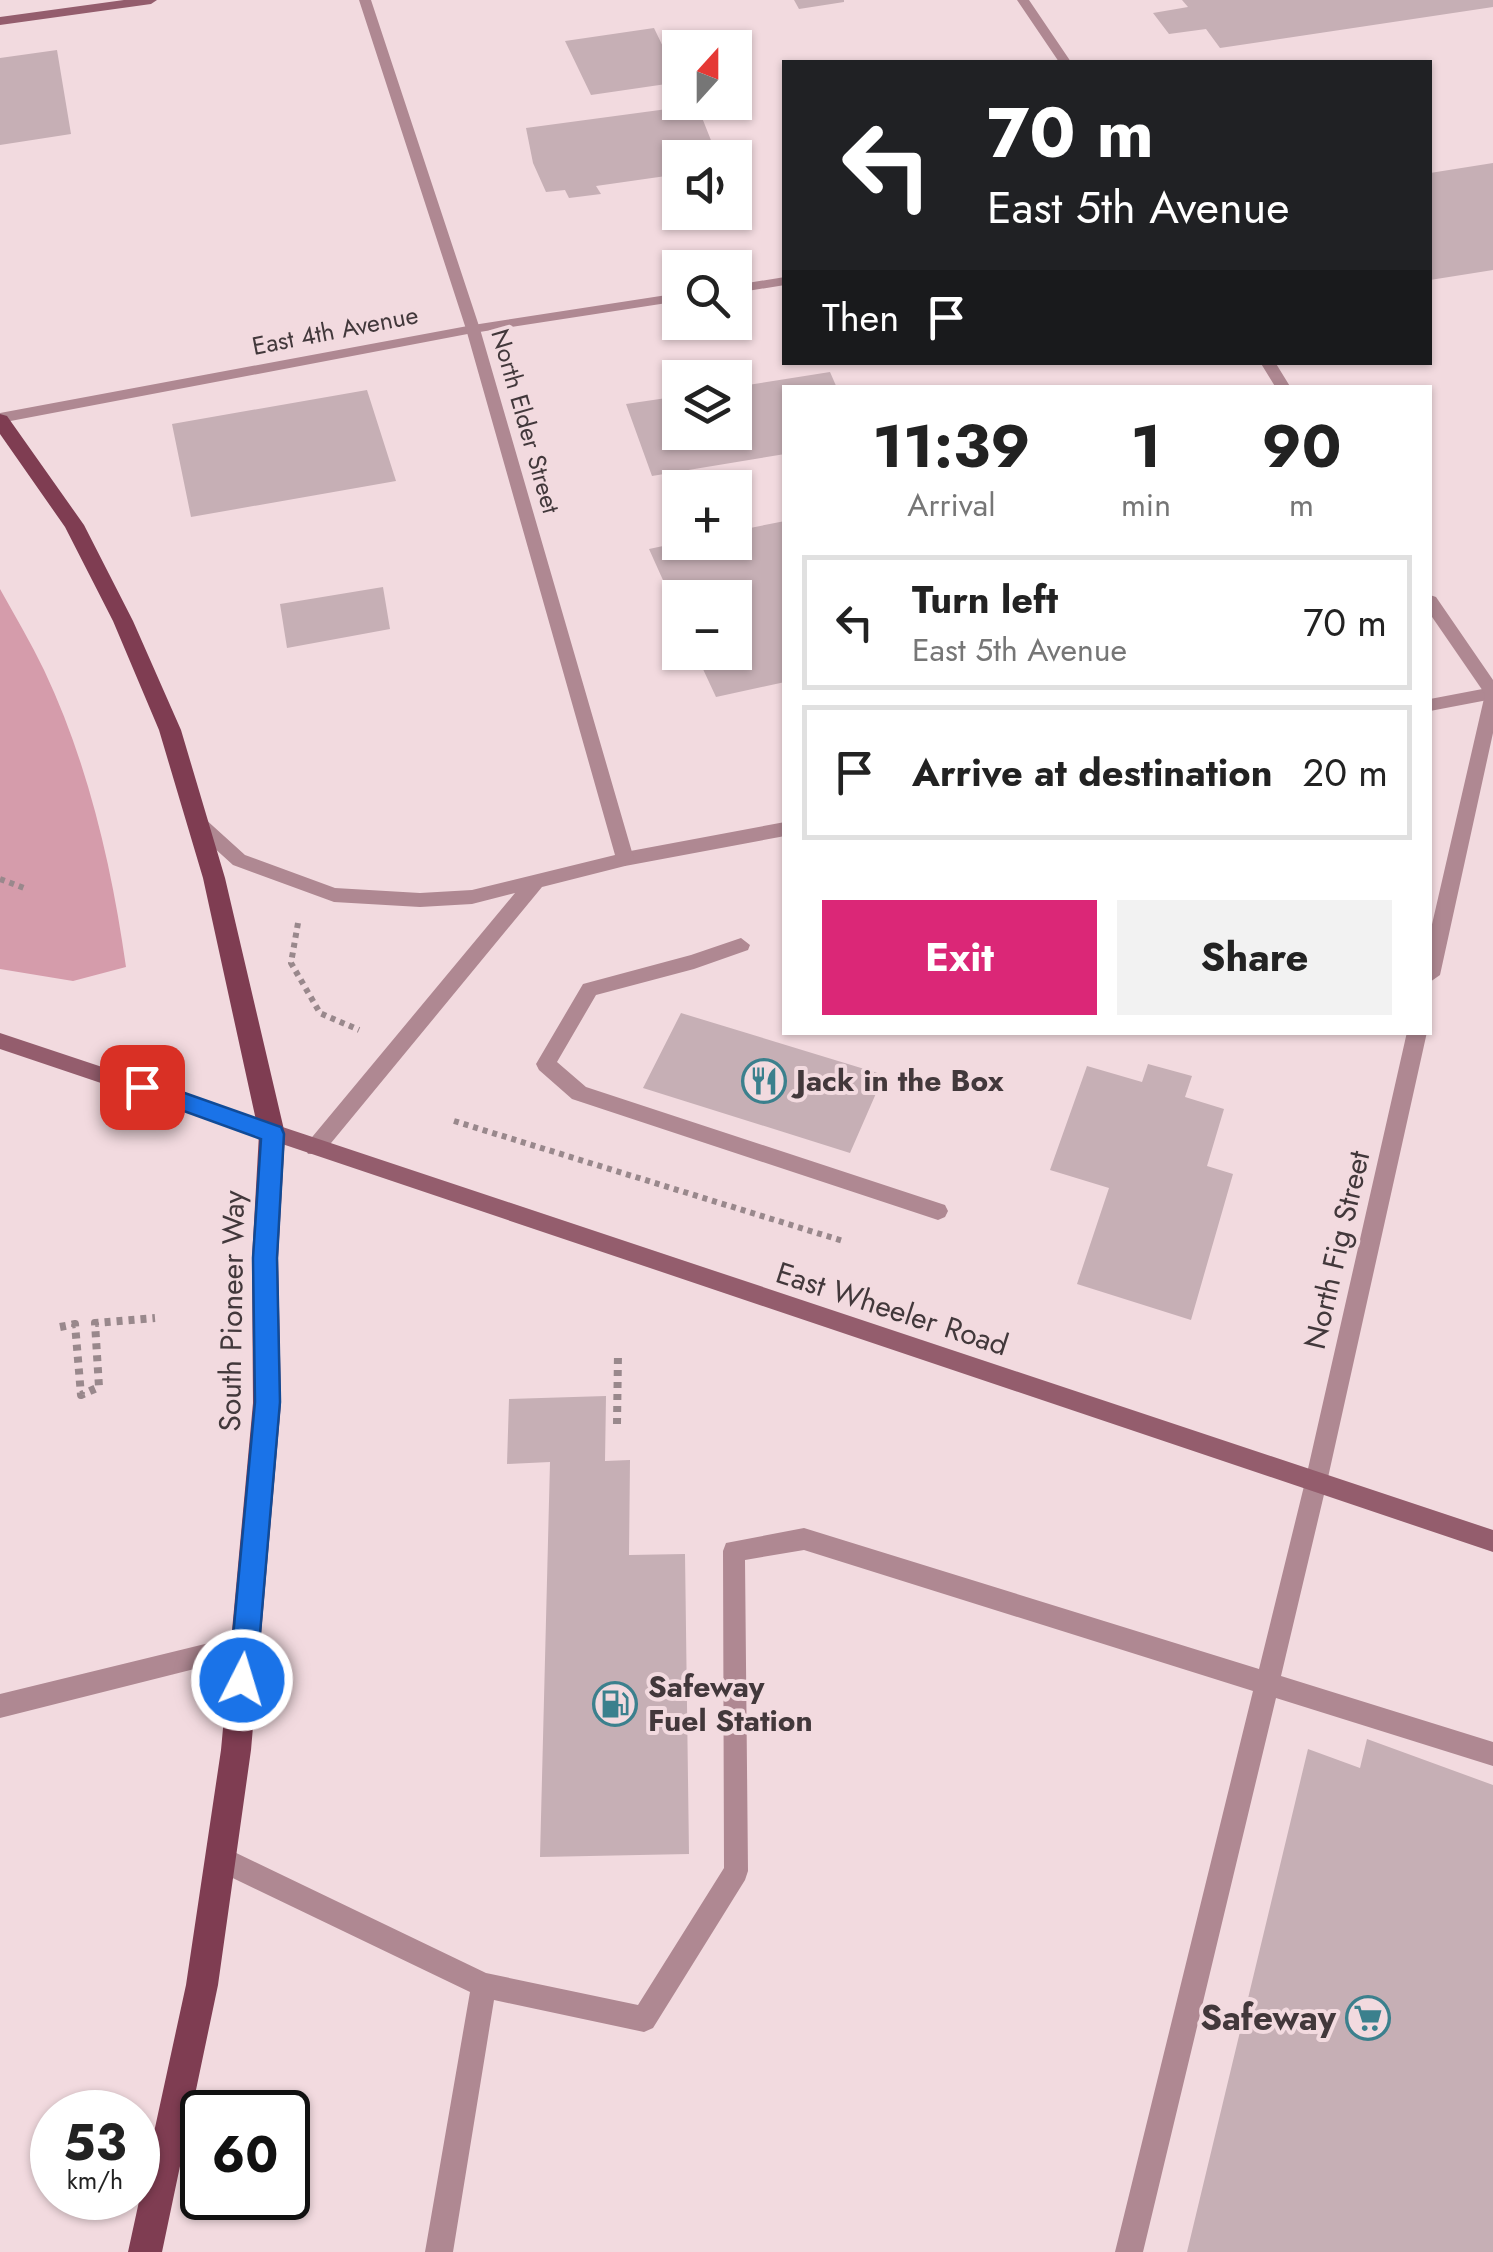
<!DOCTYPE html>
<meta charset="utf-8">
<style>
:root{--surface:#fff;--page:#f2f2f2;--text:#222;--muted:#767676;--line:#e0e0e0;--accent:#db2777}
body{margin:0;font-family:Jost,sans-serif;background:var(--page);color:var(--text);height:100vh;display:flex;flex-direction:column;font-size:38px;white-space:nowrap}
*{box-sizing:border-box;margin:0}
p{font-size:32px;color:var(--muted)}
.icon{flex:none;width:55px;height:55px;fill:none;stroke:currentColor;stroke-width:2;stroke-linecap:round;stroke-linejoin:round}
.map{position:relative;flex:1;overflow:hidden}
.details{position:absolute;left:782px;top:385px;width:650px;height:650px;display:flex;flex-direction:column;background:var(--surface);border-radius:0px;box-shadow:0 2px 8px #0004}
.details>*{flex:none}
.guide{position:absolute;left:782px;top:60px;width:650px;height:305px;border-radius:0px;box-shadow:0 2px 8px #0004;background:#202124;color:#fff;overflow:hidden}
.needle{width:65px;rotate:21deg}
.fabs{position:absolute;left:662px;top:30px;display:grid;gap:20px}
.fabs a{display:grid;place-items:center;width:90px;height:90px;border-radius:0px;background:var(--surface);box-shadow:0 2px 8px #0004;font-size:50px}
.speed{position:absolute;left:30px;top:2090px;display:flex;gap:20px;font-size:50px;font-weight:700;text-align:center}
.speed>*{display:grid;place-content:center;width:130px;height:130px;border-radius:50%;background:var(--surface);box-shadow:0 2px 8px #0004;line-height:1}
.speed small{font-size:25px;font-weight:400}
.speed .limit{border:5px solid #111;border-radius:15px;background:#fff;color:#111}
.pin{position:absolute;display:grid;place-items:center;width:85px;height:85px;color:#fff;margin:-42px;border-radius:20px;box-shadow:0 5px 15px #0006}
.me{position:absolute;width:110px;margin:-55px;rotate:5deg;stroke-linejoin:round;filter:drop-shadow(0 0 8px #0008)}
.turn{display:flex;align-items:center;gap:35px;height:210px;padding:0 40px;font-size:45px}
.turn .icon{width:130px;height:130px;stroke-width:2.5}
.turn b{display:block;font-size:70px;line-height:85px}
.then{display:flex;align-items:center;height:95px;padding:0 40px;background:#0003;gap:20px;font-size:38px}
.eta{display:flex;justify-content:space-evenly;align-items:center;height:170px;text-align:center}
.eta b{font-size:60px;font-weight:700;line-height:70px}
.primary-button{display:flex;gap:20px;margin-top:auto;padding:20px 40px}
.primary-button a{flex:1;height:115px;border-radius:0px;background:var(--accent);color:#fff;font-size:40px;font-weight:700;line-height:115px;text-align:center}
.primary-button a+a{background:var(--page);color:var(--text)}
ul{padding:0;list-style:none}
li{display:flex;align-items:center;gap:30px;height:135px;margin:0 20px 15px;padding:0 20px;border:5px solid var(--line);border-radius:0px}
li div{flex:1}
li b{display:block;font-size:38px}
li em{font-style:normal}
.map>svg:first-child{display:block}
.green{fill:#d59cab}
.building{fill:#c6afb5}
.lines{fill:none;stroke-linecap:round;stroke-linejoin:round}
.path-far1{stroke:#99888c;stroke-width:6;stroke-dasharray:5 5;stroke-linecap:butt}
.path{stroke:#99888c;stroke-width:8;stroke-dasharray:6 6;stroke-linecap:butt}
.service{fill:#af8892;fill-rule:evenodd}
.minor{fill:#af8892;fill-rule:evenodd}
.tertiary{fill:#af8892;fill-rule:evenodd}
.secondary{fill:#945d6d;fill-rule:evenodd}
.primary{fill:#7f3d52;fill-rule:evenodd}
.route{fill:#1a73e8;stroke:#114b97;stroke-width:2.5}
.labels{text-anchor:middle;stroke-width:8;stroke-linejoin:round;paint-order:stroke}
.far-street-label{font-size:25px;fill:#42383b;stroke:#f2dadf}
.poi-label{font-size:30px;font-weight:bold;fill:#42383b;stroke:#f2dadf;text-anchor:start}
.street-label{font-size:30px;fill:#42383b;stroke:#f2dadf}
.near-poi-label{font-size:35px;font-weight:bold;fill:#42383b;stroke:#f2dadf;text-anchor:end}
</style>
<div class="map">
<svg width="1493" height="2252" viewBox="0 0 1493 2252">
<rect width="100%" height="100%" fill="#f2dadf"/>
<path class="green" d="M 0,589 C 15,616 31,643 44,670 C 88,763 112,867 126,967 L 73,981 L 0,969 Z"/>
<path class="building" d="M 794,0 L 844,0 L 844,2 L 799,9 Z
M 1182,0 L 1493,0 L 1493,7 L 1220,48 L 1206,29 L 1169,34 L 1153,13 L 1188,7 Z
M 654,28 L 680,82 L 591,95 L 565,41 Z
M 57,50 L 71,134 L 0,145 L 0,58 Z
M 697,105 L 718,158 L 680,158 L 680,174 L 596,186 L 601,194 L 569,198 L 565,190 L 546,192 L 533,163 L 526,128 Z
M 1493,163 L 1493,270 L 1430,280 L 1430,173 Z
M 830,372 L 837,388 L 785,388 L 785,454 L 652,476 L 626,404 L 680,396 L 680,432 L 735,432 L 735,387 Z
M 367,390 L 396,481 L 191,517 L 172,424 Z
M 785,521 L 785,682 L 716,697 L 695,652 L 735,652 L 735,598 L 680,598 L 680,618 L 649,549 L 682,542 L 735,542 L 735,531 Z
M 383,587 L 390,629 L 287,648 L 280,604 Z
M 681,1013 L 884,1075 L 850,1153 L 643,1088 Z
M 1148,1064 L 1192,1076 L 1185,1097 L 1224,1109 L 1207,1166 L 1233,1174 L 1191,1320 L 1077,1284 L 1109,1188 L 1050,1170 L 1087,1066 L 1142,1082 Z
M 606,1396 L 605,1461 L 630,1460 L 629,1555 L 685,1554 L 689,1854 L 540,1857 L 550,1462 L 507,1464 L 509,1399 Z
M 1367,1739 L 1493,1785 L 1493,2252 L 1187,2252 L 1308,1749 L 1360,1768 Z"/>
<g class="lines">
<path class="path-far1" d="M 0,879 L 24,888
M 298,923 L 291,963 L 320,1013 L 359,1030
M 454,1121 L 843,1241"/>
<path class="path" d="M 60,1327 L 75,1324 L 81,1395 L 99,1387 L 95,1323 L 155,1318
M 617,1424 L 618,1354"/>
<path class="service" d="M 473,325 L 480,329 L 478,332 L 0,423 L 0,413 Z
M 741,938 L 750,945 L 748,950 L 694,969 L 596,995 L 557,1062 L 586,1087 L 945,1205 L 948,1211 L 945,1217 L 938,1220 L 572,1099 L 539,1070 L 536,1064 L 583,984 L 691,955 Z
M 1316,1472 L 1324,1475 L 1327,1482 L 1281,1676 L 1493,1742 L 1493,1766 L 1276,1698 L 1143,2252 L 1115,2252 L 1253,1691 L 804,1550 L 745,1560 L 748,1871 L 745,1880 L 653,2028 L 644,2032 L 494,2000 L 453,2252 L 425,2252 L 470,1992 L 212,1868 L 209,1859 L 212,1850 L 221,1847 L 230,1850 L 486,1973 L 638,2005 L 724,1868 L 723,1551 L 726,1543 L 804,1528 L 1259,1669 L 1305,1482 L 1308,1475 Z
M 246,1634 L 254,1637 L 258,1645 L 254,1653 L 246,1656 L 0,1718 L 0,1694 Z"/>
<path class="minor" d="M 785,277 L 785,285 L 735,293 L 735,285 Z
M 680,293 L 680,301 L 473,333 L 466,329 L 473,325 Z
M 1493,687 L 1493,699 L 1430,711 L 1430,699 Z
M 785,822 L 785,836 L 625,866 L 616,859 L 625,852 Z"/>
<path class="tertiary" d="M 359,0 L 371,0 L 480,329 L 634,859 L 625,866 L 542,887 L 322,1154 L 308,1154 L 305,1148 L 308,1142 L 515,893 L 472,904 L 420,907 L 334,902 L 233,865 L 191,827 L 188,822 L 191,817 L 203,817 L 245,855 L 335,888 L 420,893 L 472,890 L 615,855 L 466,329 Z
M 1017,0 L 1029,0 L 1071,62 L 1059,62 Z
M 1260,362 L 1275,362 L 1291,388 L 1276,388 Z
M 1430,595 L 1436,597 L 1493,680 L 1493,733 L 1440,975 L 1430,982 L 1430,933 L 1485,694 L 1430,614 Z
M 1407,1032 L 1427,1032 L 1327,1482 L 1324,1489 L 1316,1492 L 1308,1489 L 1305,1482 Z"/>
<path class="secondary" d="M 124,0 L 157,0 L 151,4 L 0,25 L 0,17 Z
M 0,1033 L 1493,1530 L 1493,1552 L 0,1049 Z"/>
<path class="primary" d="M 0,414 L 7,416 L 84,525 L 133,621 L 181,730 L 225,878 L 285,1134 L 278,1258 L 281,1403 L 251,1750 L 218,1985 L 162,2252 L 128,2252 L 186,1985 L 221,1750 L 253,1403 L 252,1258 L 259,1134 L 203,878 L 159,730 L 113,621 L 65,527 L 0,434 Z"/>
</g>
<path class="route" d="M 142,1078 L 281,1127 L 284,1134 L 277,1258 L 280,1402 L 256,1680 L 252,1689 L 242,1693 L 233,1689 L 229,1680 L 255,1402 L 253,1258 L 261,1139 L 134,1093 L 131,1087 L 134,1080 Z"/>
<defs>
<g id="restaurant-ring" transform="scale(2.25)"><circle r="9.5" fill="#f2dadf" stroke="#3b808d" stroke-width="1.5"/><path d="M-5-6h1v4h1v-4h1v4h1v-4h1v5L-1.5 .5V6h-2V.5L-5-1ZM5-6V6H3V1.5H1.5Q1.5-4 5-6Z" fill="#3b808d"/></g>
<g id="fuel-ring" transform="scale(2.25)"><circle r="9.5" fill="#f2dadf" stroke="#3b808d" stroke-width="1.5"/><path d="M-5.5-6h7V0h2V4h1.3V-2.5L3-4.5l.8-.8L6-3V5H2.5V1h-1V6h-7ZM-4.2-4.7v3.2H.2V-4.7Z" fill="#3b808d"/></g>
<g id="supermarket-ring" transform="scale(2.25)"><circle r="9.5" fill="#f2dadf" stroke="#3b808d" stroke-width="1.5"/><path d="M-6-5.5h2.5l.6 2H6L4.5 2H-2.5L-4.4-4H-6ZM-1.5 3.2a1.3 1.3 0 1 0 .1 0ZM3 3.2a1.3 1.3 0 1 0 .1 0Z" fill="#3b808d"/></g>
</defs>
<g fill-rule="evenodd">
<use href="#restaurant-ring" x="764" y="1081"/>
<use href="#fuel-ring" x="615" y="1704"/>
<use href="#supermarket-ring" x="1368" y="2018"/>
</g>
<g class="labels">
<g class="far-street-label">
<text transform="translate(335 330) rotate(-11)" y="9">East 4th Avenue</text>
<text transform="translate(526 421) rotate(74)" y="9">North Elder Street</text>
</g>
<g class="poi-label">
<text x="796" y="1091">Jack in the Box</text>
<text x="648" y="1697">Safeway<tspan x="648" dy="34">Fuel Station</tspan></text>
</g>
<g class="street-label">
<text transform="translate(1337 1250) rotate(-77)" y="10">North Fig Street</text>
<text transform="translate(892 1309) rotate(18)" y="10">East Wheeler Road</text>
<text transform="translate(232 1311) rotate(-89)" y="10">South Pioneer Way</text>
</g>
<g class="near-poi-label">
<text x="1336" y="2030">Safeway</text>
</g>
</g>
</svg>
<div class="fabs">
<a><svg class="needle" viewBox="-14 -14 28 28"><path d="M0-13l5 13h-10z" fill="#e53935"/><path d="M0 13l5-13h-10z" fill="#767676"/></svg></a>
<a><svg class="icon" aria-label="sound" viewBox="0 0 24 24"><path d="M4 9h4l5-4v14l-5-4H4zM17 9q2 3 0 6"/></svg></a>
<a><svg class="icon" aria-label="search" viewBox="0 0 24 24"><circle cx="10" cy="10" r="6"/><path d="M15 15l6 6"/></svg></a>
<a><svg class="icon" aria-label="layers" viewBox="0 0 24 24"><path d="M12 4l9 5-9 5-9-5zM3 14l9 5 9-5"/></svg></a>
<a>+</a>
<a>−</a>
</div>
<div class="speed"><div>53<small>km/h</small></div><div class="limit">60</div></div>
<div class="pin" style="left:142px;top:1087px;background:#d93025"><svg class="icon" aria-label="arrive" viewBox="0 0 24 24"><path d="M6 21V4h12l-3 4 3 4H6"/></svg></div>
<svg class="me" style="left:242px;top:1680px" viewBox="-20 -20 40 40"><circle r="17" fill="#1a73e8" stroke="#fff" stroke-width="3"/><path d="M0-11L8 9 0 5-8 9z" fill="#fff"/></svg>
<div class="guide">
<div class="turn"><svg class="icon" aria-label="left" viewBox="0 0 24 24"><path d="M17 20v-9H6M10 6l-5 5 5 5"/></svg><div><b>70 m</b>East 5th Avenue</div></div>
<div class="then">Then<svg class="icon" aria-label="arrive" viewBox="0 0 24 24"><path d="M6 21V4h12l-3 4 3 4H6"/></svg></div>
</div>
<section class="details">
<div class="eta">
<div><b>11:39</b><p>Arrival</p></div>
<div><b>1</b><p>min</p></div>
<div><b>90</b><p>m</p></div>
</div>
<ul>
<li><svg class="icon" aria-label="left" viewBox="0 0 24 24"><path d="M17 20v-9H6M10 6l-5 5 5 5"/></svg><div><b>Turn left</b><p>East 5th Avenue</p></div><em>70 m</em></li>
<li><svg class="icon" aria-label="arrive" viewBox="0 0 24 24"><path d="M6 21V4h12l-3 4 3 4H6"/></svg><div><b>Arrive at destination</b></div><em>20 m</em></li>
</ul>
<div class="primary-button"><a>Exit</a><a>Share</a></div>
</section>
</div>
